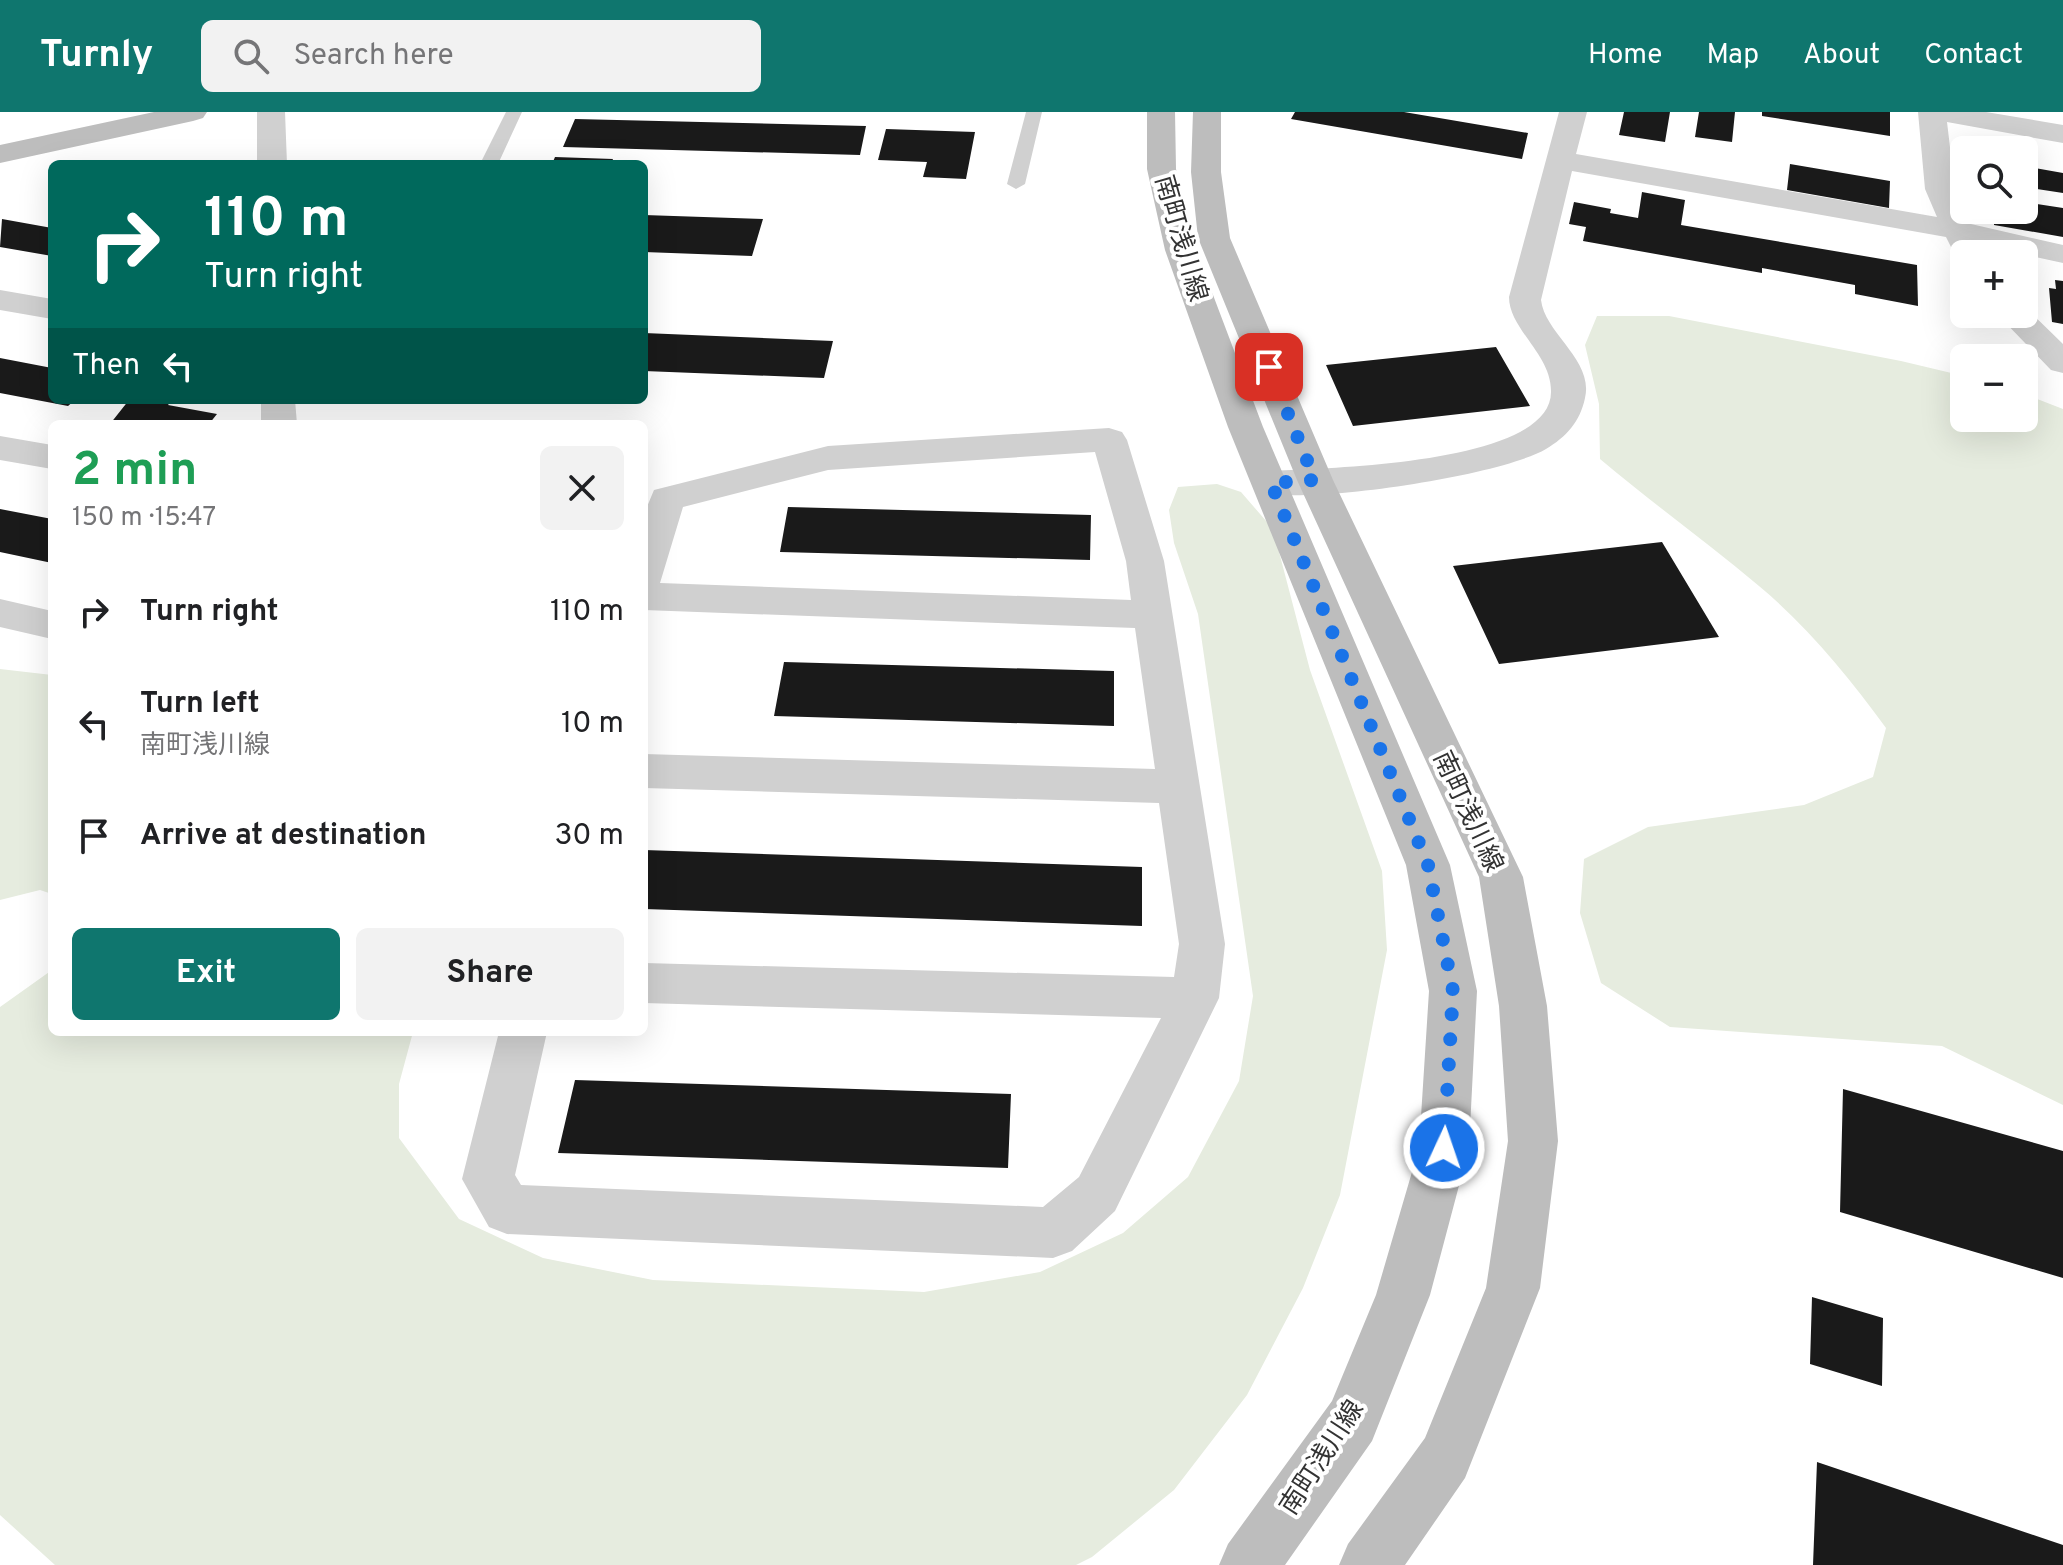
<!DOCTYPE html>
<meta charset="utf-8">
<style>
:root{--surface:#fff;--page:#f2f2f2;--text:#202124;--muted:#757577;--accent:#0f766e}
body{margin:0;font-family:Overpass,"Noto Sans JP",sans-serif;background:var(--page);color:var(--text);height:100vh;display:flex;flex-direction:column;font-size:30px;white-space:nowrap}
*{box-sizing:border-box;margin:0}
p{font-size:26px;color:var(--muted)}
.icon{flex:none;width:44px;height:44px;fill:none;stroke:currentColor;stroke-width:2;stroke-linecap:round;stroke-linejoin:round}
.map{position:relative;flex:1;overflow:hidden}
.details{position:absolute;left:48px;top:308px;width:600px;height:616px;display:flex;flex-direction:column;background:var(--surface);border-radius:12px;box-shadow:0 8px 32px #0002}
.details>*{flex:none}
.banner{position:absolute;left:48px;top:48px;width:600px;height:244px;border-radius:12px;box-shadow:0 8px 32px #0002;background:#00695c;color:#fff;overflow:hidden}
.controls{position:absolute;left:1950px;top:24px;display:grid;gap:16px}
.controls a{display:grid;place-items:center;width:88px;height:88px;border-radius:12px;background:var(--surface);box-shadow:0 8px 32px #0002;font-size:40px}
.pin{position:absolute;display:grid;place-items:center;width:68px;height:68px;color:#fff;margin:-34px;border-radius:16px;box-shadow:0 4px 12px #0006}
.me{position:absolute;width:88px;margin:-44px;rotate:3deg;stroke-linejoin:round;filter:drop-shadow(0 0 6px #0008)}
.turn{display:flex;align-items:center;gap:28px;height:168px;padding:0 24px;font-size:36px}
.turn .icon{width:104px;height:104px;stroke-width:2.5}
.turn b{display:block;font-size:56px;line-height:68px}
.then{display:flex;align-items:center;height:76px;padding:0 24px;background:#0003;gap:16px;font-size:30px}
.round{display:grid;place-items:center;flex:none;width:84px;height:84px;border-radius:12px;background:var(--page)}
.head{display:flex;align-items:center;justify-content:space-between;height:136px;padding:0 24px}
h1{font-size:48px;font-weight:700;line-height:60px;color:#1e9e55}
.primary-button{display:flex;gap:16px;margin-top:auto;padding:16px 24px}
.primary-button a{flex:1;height:92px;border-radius:12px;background:var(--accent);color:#fff;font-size:32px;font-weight:700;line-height:92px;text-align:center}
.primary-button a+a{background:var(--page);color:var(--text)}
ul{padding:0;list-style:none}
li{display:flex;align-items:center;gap:24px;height:112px;padding:0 24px}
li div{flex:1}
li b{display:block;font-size:30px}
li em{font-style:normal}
header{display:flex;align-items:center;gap:48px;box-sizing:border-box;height:112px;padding:0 40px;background:var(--accent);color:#fff}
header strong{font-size:38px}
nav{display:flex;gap:44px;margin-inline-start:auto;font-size:28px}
.search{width:560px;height:72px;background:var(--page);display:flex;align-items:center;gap:20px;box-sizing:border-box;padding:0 28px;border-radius:12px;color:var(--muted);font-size:30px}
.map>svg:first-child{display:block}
.green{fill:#e6ecdf}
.building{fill:#1a1a1a}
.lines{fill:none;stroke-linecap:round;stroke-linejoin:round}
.lane{fill:#d0d0d0;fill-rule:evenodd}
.street{fill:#d0d0d0;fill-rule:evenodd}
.secondary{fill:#bdbdbd;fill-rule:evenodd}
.route{stroke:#1a73e8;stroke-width:14;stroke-dasharray:0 25.2}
.labels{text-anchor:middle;stroke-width:8;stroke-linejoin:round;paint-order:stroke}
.street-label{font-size:26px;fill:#333;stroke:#fff}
</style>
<header>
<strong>Turnly</strong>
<div class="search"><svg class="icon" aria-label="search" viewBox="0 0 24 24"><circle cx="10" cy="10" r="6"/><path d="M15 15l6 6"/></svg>Search here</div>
<nav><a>Home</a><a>Map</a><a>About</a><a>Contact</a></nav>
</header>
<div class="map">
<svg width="2063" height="1453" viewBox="0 0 2063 1453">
<rect width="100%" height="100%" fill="#fff"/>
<path class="green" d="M 1597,204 L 1669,204 L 1901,249 L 1964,264 L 1964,306 L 2024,306 L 2024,282 L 2063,297 L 2063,993 L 1942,934 L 1670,915 L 1601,871 L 1580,801 L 1584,747 L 1648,715 L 1804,693 L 1873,665 L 1886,616 C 1849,565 1807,514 1759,474 C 1707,430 1652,391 1600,347 L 1599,292 L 1585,233 Z
M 1217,372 L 1241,380 L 1273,417 L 1310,558 L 1382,759 L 1387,838 L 1340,1083 L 1303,1176 L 1247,1283 L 1174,1378 L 1092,1445 L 1076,1453 L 55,1453 L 0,1403 L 0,895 L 52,858 L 52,920 L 413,920 L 399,972 L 399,1026 L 459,1107 L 543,1146 L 653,1168 L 924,1180 L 1040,1160 L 1123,1121 L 1188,1065 L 1239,969 L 1253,884 L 1198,502 L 1174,431 L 1169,398 L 1178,375 Z
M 0,557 L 52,563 L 52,782 L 40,778 L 0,788 Z"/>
<path class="building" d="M 1295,0 L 1404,0 L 1528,21 L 1522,47 L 1291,7 Z
M 1624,0 L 1670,0 L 1665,30 L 1619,23 Z
M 1699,0 L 1735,0 L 1732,30 L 1695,25 Z
M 1762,0 L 1890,0 L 1890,24 L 1762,4 Z
M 575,7 L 866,14 L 860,43 L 563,35 Z
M 886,17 L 975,20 L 966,67 L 923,65 L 927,50 L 878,48 Z
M 555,45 L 613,47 L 611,52 L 552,52 Z
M 1790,52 L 1890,69 L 1889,96 L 1787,78 Z
M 2024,54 L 2063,61 L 2063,81 L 2024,75 Z
M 1642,80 L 1685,88 L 1681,113 L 1917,153 L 1918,194 L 1855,182 L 1855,173 L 1762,156 L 1762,161 L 1583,129 L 1586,115 L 1569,112 L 1574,90 L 1611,97 L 1610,101 L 1638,106 Z
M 2024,90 L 2063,96 L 2063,125 L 1994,113 L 1994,98 L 2024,98 Z
M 644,103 L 763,107 L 752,144 L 644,140 Z
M 2,107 L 52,116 L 52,144 L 0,135 Z
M 2055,168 L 2063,169 L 2063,212 L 2052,210 L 2049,176 L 2056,177 Z
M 644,221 L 833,229 L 824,266 L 644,259 Z
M 1496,235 L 1530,294 L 1353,314 L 1326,253 Z
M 0,246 L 52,256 L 52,288 L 75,288 L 68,294 L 0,281 Z
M 129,288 L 172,288 L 168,293 L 217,302 L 209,312 L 110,312 Z
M 788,395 L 1091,403 L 1090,448 L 780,440 Z
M 0,397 L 52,407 L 52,451 L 0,440 Z
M 1662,430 L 1719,525 L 1499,552 L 1453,454 Z
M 784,550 L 1114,559 L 1114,614 L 774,604 Z
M 644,738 L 1142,755 L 1142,814 L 644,797 Z
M 575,968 L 1011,982 L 1008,1056 L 558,1041 Z
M 1843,977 L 2063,1039 L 2063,1166 L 1840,1100 Z
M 1812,1185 L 1883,1206 L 1882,1274 L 1810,1252 Z
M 1817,1350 L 2063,1433 L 2063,1453 L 1813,1453 Z"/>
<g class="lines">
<path class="lane" d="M 506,0 L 522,0 L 498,52 L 480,52 Z
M 1026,0 L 1042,0 L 1025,72 L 1016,77 L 1007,72 Z"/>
<path class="street" d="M 257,0 L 285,0 L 287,52 L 257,52 Z
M 1559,0 L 1587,0 L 1576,42 L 1937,105 L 1925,77 L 1918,0 L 1986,0 L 2063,13 L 2063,31 L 1947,10 L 1955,77 L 1971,112 L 2063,133 L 2063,151 L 1980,133 L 1982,142 L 1964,142 L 1964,148 L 1957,147 L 1946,125 L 1572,59 L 1541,188 C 1545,222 1594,248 1585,286 C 1580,310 1566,325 1546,337 C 1500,364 1307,393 1258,380 L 1253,371 L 1258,362 L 1271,359 C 1323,356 1553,353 1551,279 C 1551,242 1509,217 1509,185 Z
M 0,178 L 52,187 L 52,207 L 0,198 Z
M 2025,195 L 2063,232 L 2063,261 L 2051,258 L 1997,202 L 2024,202 Z
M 261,288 L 295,288 L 297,312 L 261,312 Z
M 1109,316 L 1122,320 L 1127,328 L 1164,449 L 1225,832 L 1219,886 L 1115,1099 L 1072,1139 L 1053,1146 L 507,1122 L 489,1115 L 462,1067 L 499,920 L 547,920 L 515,1063 L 521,1073 L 1043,1095 L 1079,1065 L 1161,906 L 644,891 L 644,851 L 1174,865 L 1179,832 L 1159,691 L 644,676 L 644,642 L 1155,657 L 1135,516 L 644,498 L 644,402 L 654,378 L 828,334 ZM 1095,340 L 1126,449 L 1131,488 L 660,471 L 683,395 L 828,358 Z
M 0,324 L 52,333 L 52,357 L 0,348 Z
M 0,487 L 52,499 L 52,527 L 0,515 Z"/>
<path class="secondary" d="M 154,0 L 207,0 L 203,6 L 193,9 L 0,51 L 0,33 Z
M 1147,0 L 1175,0 L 1176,57 L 1196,138 L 1263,315 L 1450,753 L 1477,879 L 1469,1036 L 1430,1183 L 1372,1329 L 1285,1453 L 1219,1453 L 1228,1432 L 1332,1289 L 1376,1183 L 1419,1036 L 1429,879 L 1406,753 L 1228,315 L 1165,138 L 1147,57 Z
M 1193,0 L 1221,0 L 1221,60 L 1230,126 L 1333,368 L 1523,765 L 1547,894 L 1558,1029 L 1540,1176 L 1465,1366 L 1405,1453 L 1339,1453 L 1348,1432 L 1425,1326 L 1486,1176 L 1508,1029 L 1499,894 L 1479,765 L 1297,368 L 1198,126 L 1191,60 Z"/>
</g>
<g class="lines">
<path class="route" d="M 1269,255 L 1315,368 L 1271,371 L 1428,753 L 1453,879 L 1444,1036"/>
</g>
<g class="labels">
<g class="street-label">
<text transform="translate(1182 126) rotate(74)" y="9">南町浅川線</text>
<text transform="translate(1469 699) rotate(65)" y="9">南町浅川線</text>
<text transform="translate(1321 1345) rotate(-57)" y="9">南町浅川線</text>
</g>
</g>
</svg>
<div class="controls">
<a><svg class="icon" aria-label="search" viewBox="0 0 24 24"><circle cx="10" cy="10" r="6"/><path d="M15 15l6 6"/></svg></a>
<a>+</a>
<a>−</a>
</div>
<div class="pin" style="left:1269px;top:255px;background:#d93025"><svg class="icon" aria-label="arrive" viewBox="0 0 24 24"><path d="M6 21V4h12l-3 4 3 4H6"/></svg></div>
<svg class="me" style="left:1444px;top:1036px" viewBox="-20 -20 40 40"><circle r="17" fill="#1a73e8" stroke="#fff" stroke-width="3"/><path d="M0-11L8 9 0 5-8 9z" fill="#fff"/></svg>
<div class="banner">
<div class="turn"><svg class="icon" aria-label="right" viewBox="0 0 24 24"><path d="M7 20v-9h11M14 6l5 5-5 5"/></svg><div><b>110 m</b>Turn right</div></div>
<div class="then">Then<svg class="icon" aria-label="left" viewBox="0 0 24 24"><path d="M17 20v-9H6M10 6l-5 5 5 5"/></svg></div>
</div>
<section class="details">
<div class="head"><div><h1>2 min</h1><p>150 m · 15:47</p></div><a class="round"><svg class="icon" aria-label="close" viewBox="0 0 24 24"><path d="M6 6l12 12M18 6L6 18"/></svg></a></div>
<ul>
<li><svg class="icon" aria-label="right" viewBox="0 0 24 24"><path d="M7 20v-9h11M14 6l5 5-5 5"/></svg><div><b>Turn right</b></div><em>110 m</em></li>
<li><svg class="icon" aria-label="left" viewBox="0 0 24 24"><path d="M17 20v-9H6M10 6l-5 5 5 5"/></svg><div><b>Turn left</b><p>南町浅川線</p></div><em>10 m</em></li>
<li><svg class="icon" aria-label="arrive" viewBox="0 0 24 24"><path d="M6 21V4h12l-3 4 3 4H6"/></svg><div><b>Arrive at destination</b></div><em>30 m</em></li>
</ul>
<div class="primary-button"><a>Exit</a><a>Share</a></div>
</section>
</div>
